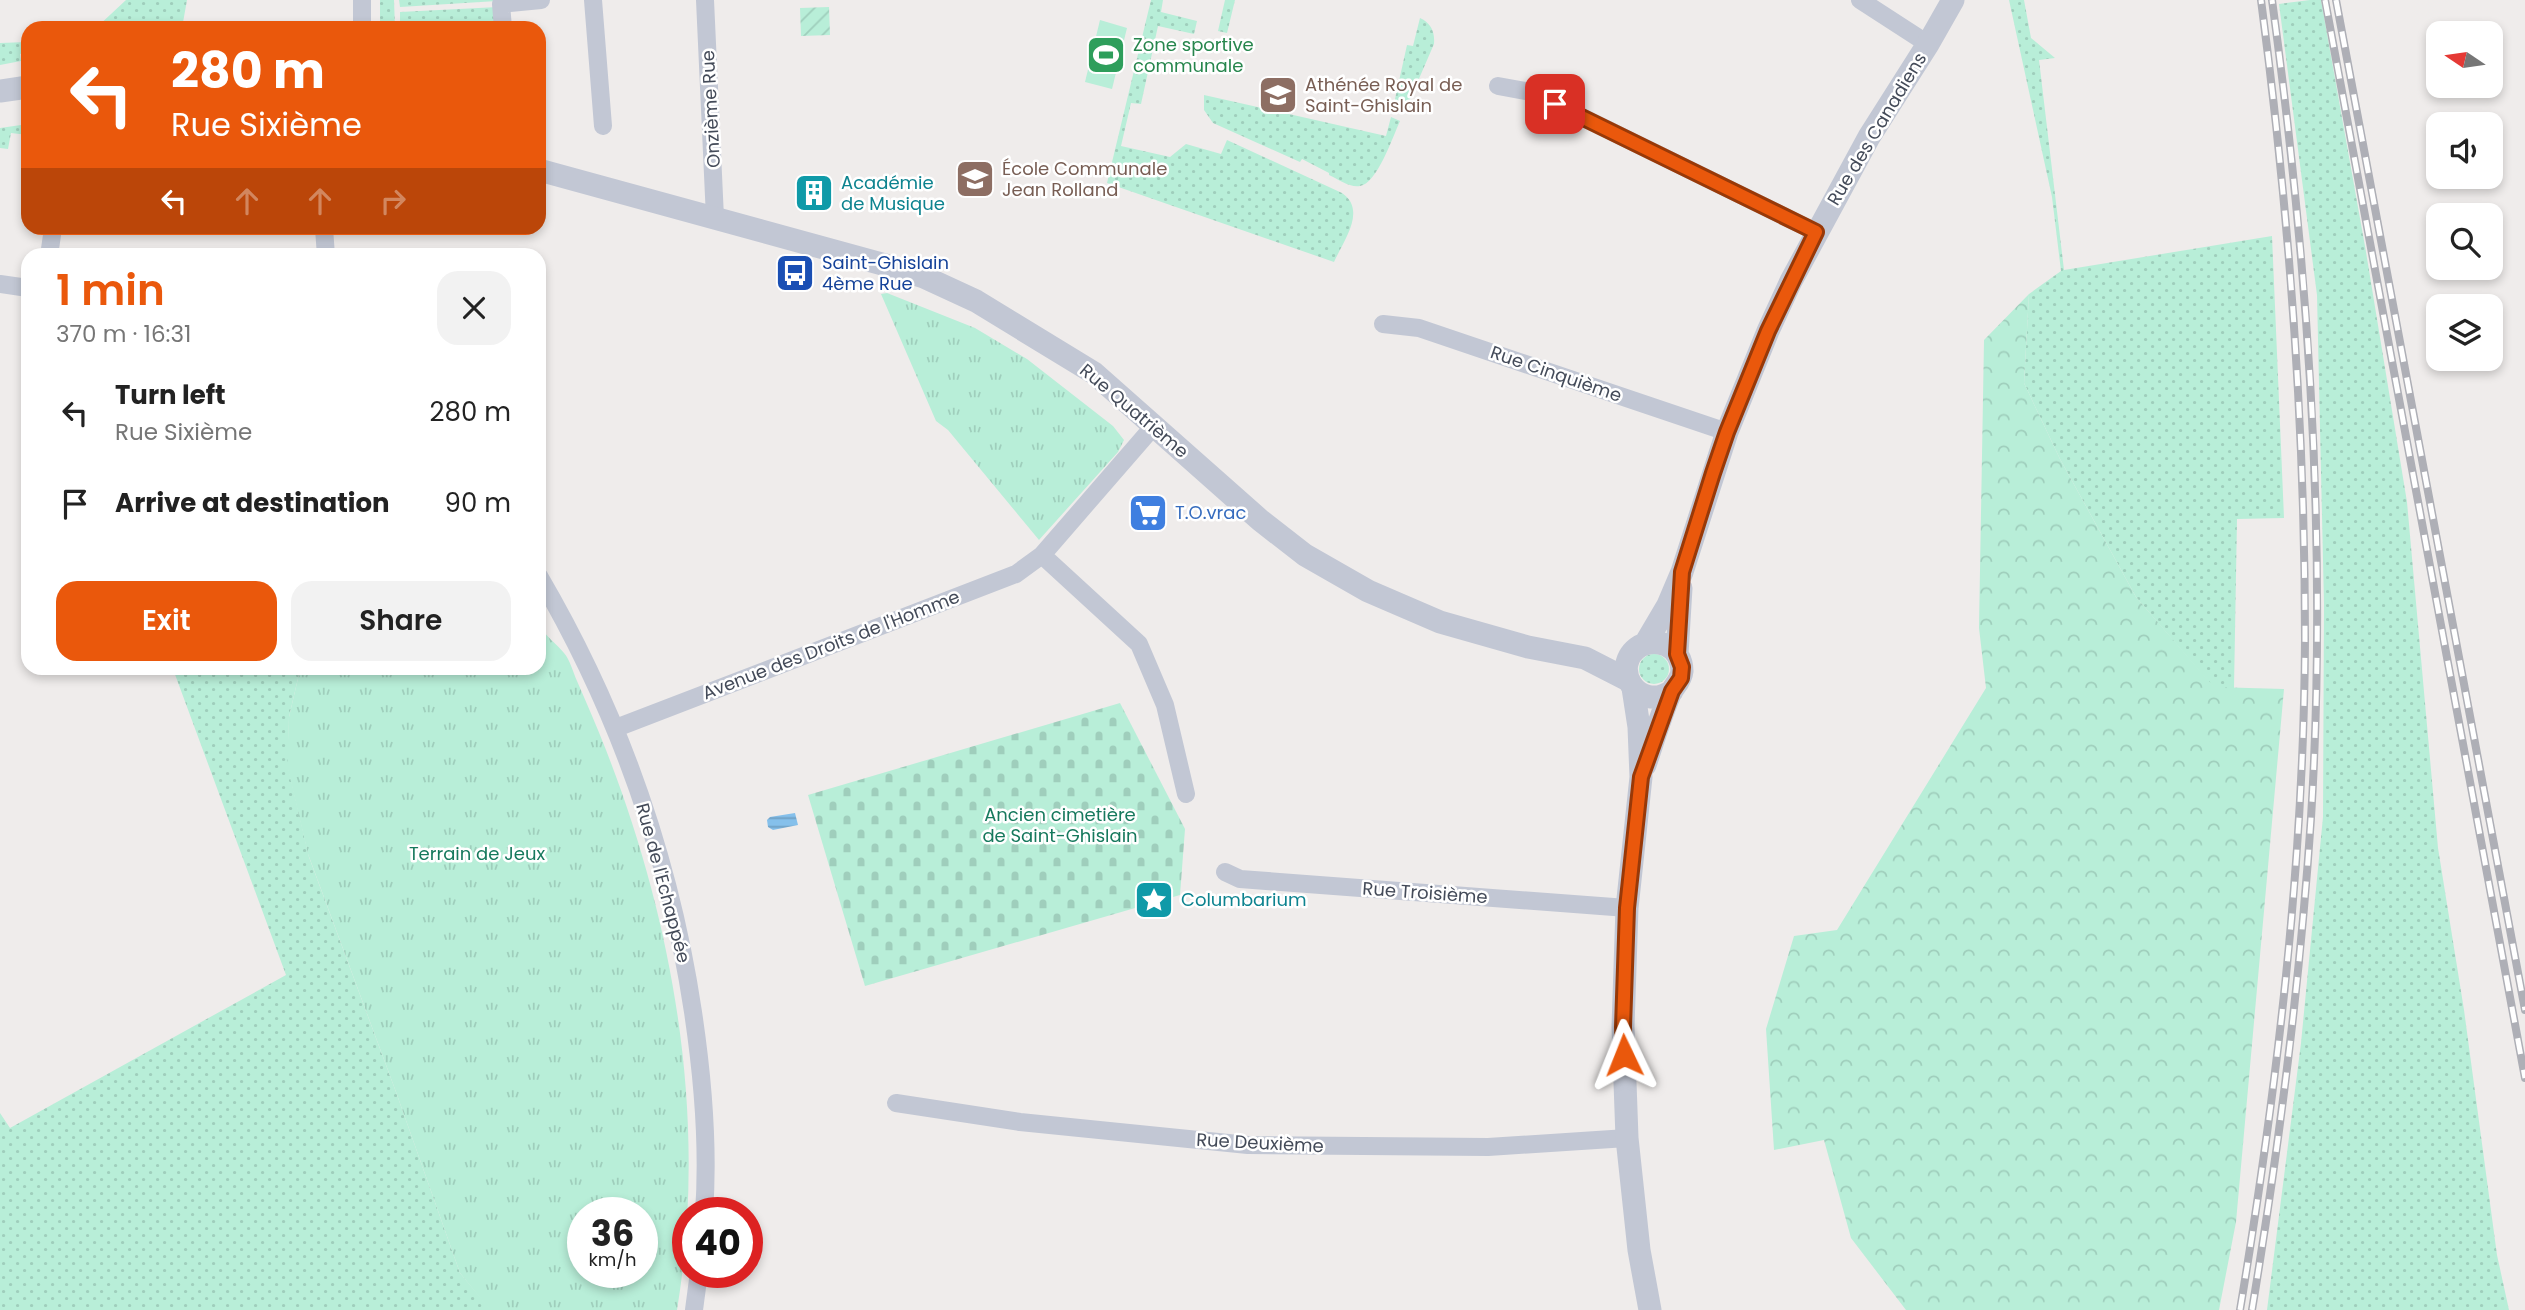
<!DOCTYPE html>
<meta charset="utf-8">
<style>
:root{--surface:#fff;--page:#f2f2f2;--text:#222;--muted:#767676;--accent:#ea580c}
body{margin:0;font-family:Poppins,sans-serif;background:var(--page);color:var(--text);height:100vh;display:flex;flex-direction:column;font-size:26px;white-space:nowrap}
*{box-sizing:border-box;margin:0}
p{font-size:23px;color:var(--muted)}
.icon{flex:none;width:38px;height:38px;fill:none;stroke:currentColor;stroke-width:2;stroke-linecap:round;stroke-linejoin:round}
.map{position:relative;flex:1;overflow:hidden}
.sheet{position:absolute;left:21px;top:248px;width:525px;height:427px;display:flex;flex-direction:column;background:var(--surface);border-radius:21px;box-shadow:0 4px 10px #0003}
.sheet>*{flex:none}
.top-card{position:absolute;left:21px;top:21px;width:525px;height:214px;border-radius:21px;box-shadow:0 4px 10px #0003;background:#ea580c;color:#fff;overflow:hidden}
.needle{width:46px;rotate:283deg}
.tools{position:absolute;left:2426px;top:21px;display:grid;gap:14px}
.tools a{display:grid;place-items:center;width:77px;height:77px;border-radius:14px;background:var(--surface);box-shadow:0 4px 10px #0003;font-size:35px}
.speed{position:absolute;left:567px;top:1197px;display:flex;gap:14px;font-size:35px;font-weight:700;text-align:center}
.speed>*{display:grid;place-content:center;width:91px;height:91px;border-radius:50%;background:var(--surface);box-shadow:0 4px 10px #0003;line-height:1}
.speed small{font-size:18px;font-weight:400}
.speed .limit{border:10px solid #d22;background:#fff;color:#111}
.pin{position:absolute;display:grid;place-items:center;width:60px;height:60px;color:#fff;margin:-30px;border-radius:14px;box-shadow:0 4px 10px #0006}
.me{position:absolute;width:77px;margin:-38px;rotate:358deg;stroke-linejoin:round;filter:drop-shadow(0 0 5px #0008)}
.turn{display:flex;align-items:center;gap:24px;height:147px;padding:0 35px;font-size:32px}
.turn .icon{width:91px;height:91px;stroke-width:2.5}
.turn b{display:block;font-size:49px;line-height:60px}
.lanes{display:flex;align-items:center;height:66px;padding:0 35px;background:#0003;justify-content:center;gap:35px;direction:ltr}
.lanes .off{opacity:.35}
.round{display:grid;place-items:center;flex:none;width:74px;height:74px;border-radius:21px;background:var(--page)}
.summary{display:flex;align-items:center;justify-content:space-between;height:119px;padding:0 35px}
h1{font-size:42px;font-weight:600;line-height:52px;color:var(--accent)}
.primary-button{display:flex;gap:14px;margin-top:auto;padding:14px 35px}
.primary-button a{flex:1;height:80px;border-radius:21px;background:var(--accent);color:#fff;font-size:28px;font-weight:600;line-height:80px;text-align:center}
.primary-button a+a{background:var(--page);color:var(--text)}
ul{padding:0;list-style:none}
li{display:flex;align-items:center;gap:21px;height:91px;padding:0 35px}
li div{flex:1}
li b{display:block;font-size:26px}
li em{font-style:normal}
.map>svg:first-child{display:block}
.grass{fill:url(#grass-dots)}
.forest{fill:url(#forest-crowns)}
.cemetery{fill:url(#cemetery-stones)}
.park{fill:url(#park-tufts);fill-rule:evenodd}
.garden{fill:url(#garden-furrows)}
.pitch{fill:#b8eed8}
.water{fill:url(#water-rules)}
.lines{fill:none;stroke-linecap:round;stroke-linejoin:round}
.minor{stroke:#c2c7d4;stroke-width:18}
.tertiary{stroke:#c2c7d4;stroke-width:23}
.rail-casing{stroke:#aeafb6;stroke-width:8}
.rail{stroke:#fff;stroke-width:5;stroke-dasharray:16;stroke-linecap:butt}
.route-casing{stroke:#983908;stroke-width:18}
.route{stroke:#ea580c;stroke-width:12}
.labels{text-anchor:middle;stroke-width:5;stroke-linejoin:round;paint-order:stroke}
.leisure-label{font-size:18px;fill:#27864d;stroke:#fff;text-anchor:start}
.education-label{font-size:18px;fill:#785e54;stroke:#fff;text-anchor:start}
.street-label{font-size:18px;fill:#444b59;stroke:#fff}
.culture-label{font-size:18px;fill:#0d838f;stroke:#fff;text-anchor:start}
.transit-label{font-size:18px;fill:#164399;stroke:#fff;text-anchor:start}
.shop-label{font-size:18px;fill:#366cbe;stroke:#fff;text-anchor:start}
.park-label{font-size:18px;fill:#16795d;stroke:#fff}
</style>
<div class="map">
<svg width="2525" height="1310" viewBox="0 0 2525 1310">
<defs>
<pattern id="grass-dots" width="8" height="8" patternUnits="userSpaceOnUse" patternTransform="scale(1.75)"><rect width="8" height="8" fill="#b8eed8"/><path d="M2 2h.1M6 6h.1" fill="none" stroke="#9fcebc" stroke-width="1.8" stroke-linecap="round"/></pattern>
<pattern id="forest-crowns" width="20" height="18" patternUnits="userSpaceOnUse" patternTransform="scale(1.75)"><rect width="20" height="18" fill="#b8eed8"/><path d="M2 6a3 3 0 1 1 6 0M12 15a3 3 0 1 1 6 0" fill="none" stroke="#9fcebc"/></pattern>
<pattern id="cemetery-stones" width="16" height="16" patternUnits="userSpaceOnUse" patternTransform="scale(1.75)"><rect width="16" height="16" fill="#b8eed8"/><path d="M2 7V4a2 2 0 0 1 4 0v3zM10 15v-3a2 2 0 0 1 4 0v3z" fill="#9fcebc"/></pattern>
<pattern id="park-tufts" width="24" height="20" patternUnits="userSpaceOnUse" patternTransform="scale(1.75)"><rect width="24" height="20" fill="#b8eed8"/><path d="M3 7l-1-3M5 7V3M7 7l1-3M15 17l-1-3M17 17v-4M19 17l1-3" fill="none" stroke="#9fcebc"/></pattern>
<pattern id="garden-furrows" width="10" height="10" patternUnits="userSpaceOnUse" patternTransform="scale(1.75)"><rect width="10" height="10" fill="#b8eed8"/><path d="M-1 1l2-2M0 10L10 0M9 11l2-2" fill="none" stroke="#9fcebc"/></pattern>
<pattern id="water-rules" width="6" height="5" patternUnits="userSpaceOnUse" patternTransform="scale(1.75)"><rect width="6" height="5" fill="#85c0eb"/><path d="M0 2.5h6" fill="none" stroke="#6e9ec1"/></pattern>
</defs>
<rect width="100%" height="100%" fill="#efeceb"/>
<path class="grass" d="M 126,0 L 187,0 L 182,28 L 96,28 Z
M 380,0 L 394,0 L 395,28 L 380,28 Z
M 399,0 L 497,0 L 497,1 L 400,7 Z
M 1151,0 L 1163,0 L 1161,12 L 1197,21 L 1194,34 L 1158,26 L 1141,104 L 1131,103 L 1121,146 L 1170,157 L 1186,144 L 1221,154 L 1227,140 L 1342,193 C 1367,210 1344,240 1334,262 L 1107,183 Z
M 1225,0 L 1235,0 L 1227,33 L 1218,31 Z
M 2009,0 L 2024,0 L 2031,38 L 2055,58 L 2039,60 L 2064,270 L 2272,236 L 2284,518 L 2237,519 L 2234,688 L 2214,688 L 2136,597 L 2060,459 L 2024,383 L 2029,294 L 2061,271 L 2052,197 Z
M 2310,0 L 2321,0 L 2366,252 L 2407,502 L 2438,848 L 2464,1010 L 2497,1255 L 2509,1310 L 2267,1310 L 2301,1043 L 2323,817 L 2324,604 L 2317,295 L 2279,4 Z
M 498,7 L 499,28 L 400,28 L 400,12 Z
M 1420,18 C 1431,23 1435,32 1434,44 L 1405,111 L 1393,108 L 1407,45 L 1413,46 Z
M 28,42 L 28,58 L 27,53 L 20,54 L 21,61 L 0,65 L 0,43 Z
M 1204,95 L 1386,136 L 1391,117 L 1400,121 C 1393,136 1377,184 1360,186 C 1350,188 1338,179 1329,175 L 1329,173 L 1302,159 L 1300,162 L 1213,123 L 1204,110 Z
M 28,124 L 28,135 L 11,133 L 8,149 L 0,148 L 0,128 Z
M1639 669a15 15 0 1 1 30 0a15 15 0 1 1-30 0Z
M 265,668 L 299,674 L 289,717 L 288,767 L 309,857 L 396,1092 L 460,1273 L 491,1310 L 0,1310 L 0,1113 L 10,1128 L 286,975 L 173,669 Z"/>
<path class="forest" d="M 2029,294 L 2024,383 L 2060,459 L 2136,597 L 2214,687 L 2284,689 L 2236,1222 L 2219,1310 L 1906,1310 L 1851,1238 L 1824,1140 L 1774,1150 L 1766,1029 L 1794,936 L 1837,930 L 1986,688 L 1979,628 L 1984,340 Z"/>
<path class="cemetery" d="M 1120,703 L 1185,829 L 1180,895 L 865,986 L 808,795 Z"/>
<path class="park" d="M 887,293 L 975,328 L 1027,359 L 1113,426 L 1124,440 L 1118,452 L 1039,540 L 948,430 L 936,421 L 881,294 Z
M 539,625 C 545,636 556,643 564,653 C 570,660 573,672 577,681 C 587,704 597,727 606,750 C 675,927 708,1121 677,1310 L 490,1310 L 460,1273 L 396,1092 L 308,854 L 287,765 L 289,717 L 299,674 L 307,669 L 539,668 ZM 583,1213 L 642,1213 L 642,1272 L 583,1272 Z"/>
<path class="garden" d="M 829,7 L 830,35 L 801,36 L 800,8 Z"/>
<path class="pitch" d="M 1100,20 L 1127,28 L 1112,89 L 1085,82 Z"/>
<path class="water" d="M 795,813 L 798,825 L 773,830 L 768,827 L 767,820 L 770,817 Z"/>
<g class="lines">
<path class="minor" d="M 593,0 L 603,126
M 705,0 L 715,218
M 1860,0 L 1928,44
M 362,28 L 362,0
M 503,28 L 501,4 L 541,0
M 1498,86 L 1531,92 L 1816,232
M 324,228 L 326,256
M 49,256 L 53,228
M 0,284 L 28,288
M 1383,324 L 1419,328 L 1727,432
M 1042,555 L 1139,644 L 1165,705 L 1186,794
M 539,576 C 618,711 670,858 693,1012 C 703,1079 709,1145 704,1213
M 616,728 L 1016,574 L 1042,555 L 1153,427
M 1225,872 L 1240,879 L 1627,908
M 896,1103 L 1020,1122 L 1248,1145 L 1488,1147 L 1627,1138
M 694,1310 L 699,1272"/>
<path class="tertiary" d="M 0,91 L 28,87
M 539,170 L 882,264 L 924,277 L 976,301 L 1094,373 L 1260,520 L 1305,555 L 1368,591 L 1440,622 L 1528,647 L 1585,658 L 1628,680
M 1645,644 L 1668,605 L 1682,572 L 1727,432 L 1768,331 L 1791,281 L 1869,137 L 1928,44 L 1953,0
M 1677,654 L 1681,588
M 1633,688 L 1639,727 L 1641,777 L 1627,908 L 1623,1027 L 1627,1138 L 1639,1250 L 1650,1310
M 1645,765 C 1653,742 1660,717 1670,694 C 1674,686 1681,681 1682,671 C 1682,660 1676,649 1666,645 C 1657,641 1648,642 1640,646 C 1608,666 1638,714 1672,691"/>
<g class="rail-casing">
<path id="rail" d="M 2325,0 L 2525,1078
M 2336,0 L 2525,1010
M 2240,1310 C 2277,1088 2304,864 2305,639 C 2305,425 2289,212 2261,0
M 2252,1310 C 2279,1147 2300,983 2311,818 C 2328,545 2309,270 2272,0"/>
</g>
<use href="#rail" class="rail"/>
</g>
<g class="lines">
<g class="route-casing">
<path id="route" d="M 1555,104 L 1816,232 L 1768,331 L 1727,432 L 1713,473 L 1682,572 L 1677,654 L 1682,667 L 1681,678 L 1672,691 L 1641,777 L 1627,908 L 1623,1027 L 1624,1055"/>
</g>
<use href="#route" class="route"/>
</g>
<defs>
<g id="stadium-square" transform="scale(2.0125)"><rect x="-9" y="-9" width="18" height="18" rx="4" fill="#2e9e5b" stroke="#fff"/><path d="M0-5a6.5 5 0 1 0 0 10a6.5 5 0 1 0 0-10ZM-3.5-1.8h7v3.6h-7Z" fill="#fff"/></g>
<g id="school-square" transform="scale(2.0125)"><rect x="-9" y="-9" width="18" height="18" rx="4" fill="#8d6e63" stroke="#fff"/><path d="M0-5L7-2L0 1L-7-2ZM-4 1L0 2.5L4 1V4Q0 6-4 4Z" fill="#fff"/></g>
<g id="building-square" transform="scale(2.0125)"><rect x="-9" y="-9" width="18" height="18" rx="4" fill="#0f9aa8" stroke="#fff"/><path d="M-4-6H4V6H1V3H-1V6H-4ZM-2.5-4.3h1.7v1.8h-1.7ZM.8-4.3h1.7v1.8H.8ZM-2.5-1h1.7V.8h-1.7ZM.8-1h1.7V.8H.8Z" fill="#fff"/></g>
<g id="bus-square" transform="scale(2.0125)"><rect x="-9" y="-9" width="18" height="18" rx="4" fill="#1a4fb4" stroke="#fff"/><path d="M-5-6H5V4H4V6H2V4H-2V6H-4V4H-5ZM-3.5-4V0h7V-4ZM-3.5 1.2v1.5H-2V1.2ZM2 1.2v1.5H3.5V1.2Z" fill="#fff"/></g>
<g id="supermarket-square" transform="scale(2.0125)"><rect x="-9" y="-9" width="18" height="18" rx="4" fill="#3f7fe0" stroke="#fff"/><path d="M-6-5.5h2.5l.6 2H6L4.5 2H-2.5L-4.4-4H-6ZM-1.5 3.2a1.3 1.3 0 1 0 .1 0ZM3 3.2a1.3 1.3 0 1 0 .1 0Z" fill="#fff"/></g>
<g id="sight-square" transform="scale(2.0125)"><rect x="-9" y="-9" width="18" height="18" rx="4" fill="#0f9aa8" stroke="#fff"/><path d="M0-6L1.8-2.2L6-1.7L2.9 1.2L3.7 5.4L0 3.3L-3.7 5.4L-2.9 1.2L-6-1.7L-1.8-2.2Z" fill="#fff"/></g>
</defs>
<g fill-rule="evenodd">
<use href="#stadium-square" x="1106" y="55"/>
<use href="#school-square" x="1278" y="95"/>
<use href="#school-square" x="975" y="179"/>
<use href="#building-square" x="814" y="193"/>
<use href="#bus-square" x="795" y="273"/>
<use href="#supermarket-square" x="1148" y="513"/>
<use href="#sight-square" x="1154" y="900"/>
</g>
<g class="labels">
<g class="leisure-label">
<text x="1133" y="51">Zone sportive<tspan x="1133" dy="21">communale</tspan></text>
</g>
<g class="education-label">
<text x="1305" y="91">Athénée Royal de<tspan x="1305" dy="21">Saint-Ghislain</tspan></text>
<text x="1002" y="175">École Communale<tspan x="1002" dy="21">Jean Rolland</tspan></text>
</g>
<g class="street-label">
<text transform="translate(711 109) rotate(-93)" y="6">Onzième Rue</text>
<text transform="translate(1877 129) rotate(-59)" y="6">Rue des Canadiens</text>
<text transform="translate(1556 374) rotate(19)" y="6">Rue Cinquième</text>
<text transform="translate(1134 411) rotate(40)" y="6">Rue Quatrième</text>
<text transform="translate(831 645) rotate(-21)" y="6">Avenue des Droits de l'Homme</text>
<text transform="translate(663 883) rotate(75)" y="6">Rue de l'Echappée</text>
<text transform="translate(1425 893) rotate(4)" y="6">Rue Troisième</text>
<text transform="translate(1260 1143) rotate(3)" y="6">Rue Deuxième</text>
</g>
<g class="culture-label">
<text x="841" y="189">Académie<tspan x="841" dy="21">de Musique</tspan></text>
<text x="1181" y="906">Columbarium</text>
</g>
<g class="transit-label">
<text x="822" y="269">Saint-Ghislain<tspan x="822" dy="21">4ème Rue</tspan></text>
</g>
<g class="shop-label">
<text x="1175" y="519">T.O.vrac</text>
</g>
<g class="park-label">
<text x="1060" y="821">Ancien cimetière<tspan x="1060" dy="21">de Saint-Ghislain</tspan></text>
<text x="477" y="860">Terrain de Jeux</text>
</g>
</g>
</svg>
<div class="tools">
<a><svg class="needle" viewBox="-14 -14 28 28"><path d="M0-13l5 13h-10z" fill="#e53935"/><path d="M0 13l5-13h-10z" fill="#767676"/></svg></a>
<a><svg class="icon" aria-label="sound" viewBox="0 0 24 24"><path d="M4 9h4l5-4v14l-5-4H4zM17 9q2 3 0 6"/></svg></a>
<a><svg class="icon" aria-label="search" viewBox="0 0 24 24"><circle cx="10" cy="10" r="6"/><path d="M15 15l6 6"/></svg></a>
<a><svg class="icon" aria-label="layers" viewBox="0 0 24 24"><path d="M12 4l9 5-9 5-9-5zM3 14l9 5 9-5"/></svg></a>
</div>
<div class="speed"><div>36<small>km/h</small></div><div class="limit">40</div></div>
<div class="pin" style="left:1555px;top:104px;background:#d93025"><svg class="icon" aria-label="arrive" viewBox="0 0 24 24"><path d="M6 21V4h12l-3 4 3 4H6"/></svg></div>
<svg class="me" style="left:1624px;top:1055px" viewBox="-20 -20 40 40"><path d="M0-17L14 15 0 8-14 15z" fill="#ea580c" stroke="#fff" stroke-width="4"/></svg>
<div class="top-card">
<div class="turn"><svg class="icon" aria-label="left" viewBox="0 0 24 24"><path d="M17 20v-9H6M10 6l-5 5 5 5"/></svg><div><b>280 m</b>Rue Sixième</div></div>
<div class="lanes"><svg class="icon" aria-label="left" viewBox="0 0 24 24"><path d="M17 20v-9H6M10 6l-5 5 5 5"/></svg><svg class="icon off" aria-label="ahead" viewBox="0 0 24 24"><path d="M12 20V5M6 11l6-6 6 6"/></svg><svg class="icon off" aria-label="ahead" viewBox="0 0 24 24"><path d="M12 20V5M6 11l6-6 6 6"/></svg><svg class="icon off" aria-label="right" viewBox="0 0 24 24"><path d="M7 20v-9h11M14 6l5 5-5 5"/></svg></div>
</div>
<section class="sheet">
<div class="summary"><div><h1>1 min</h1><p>370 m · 16:31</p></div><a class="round"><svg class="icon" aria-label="close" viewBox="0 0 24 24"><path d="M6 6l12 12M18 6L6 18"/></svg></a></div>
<ul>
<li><svg class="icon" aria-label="left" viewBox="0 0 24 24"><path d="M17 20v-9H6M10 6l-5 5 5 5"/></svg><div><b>Turn left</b><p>Rue Sixième</p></div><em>280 m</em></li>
<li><svg class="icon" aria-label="arrive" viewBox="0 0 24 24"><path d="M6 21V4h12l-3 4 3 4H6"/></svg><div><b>Arrive at destination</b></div><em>90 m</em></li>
</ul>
<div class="primary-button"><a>Exit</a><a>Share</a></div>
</section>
</div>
